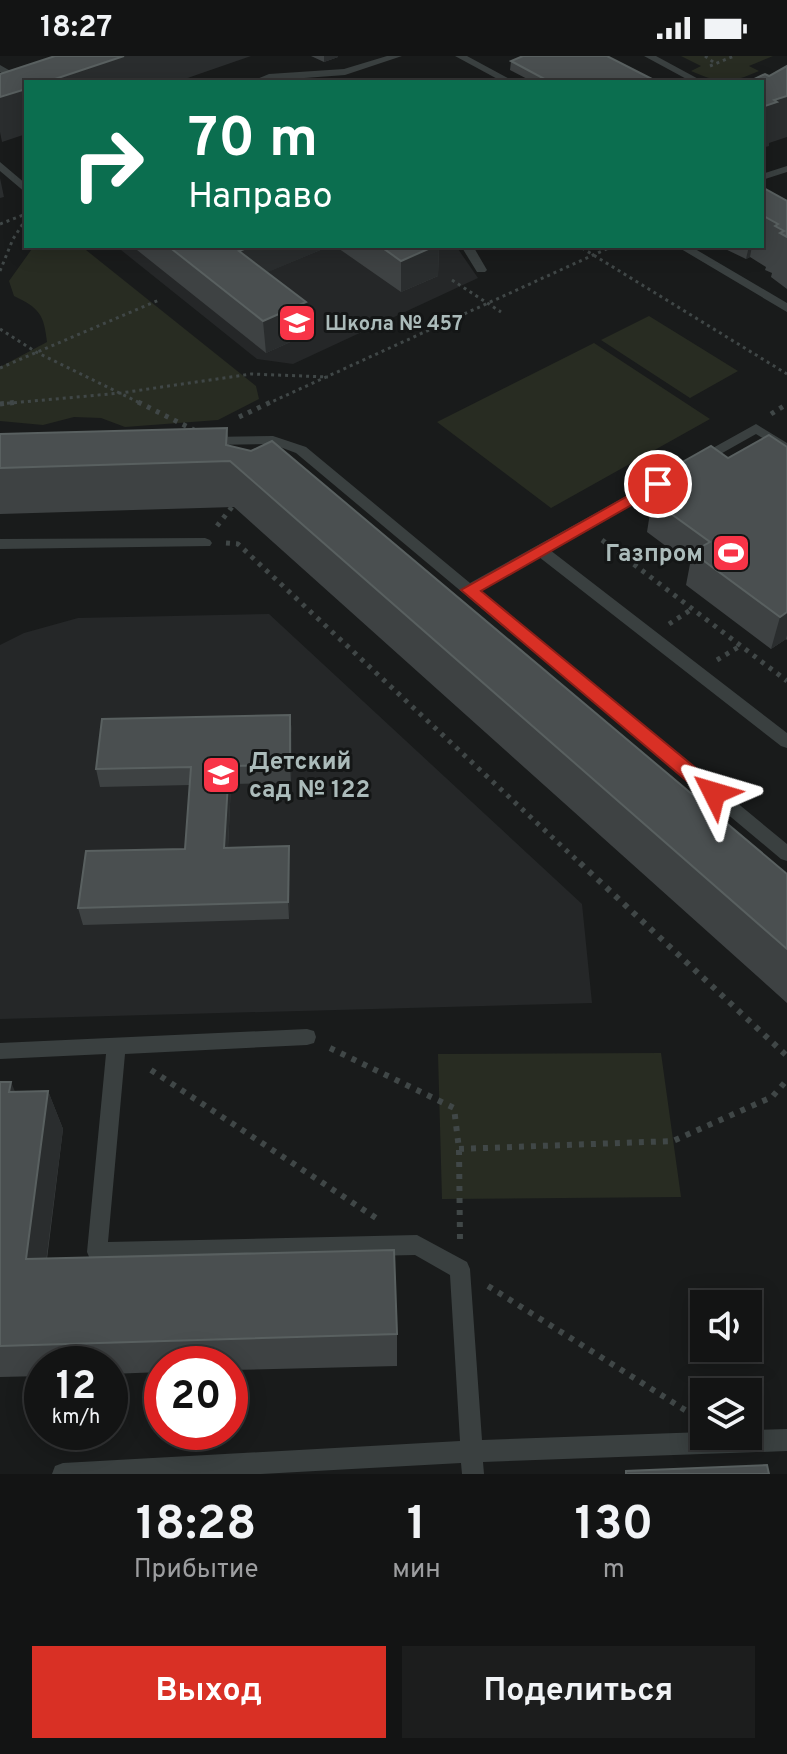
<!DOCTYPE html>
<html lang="ru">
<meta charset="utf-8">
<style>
:root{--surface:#131414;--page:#1c1d1d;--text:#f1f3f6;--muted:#9d9ea0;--line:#323334;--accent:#d93025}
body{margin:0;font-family:Overpass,sans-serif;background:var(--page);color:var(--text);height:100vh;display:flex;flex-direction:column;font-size:30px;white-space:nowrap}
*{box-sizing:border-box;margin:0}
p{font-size:26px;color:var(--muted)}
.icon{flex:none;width:44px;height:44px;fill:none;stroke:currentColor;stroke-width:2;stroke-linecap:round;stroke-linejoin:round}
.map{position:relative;height:1418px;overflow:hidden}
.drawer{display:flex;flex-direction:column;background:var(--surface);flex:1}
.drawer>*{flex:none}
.top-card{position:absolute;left:24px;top:24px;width:740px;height:168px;border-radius:0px;box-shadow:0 4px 20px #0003,0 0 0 2px var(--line);background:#0b6e4f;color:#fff;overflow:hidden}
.tools{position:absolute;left:690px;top:1234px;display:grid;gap:16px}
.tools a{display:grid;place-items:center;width:72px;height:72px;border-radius:0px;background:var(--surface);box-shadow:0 4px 20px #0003,0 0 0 2px var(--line);font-size:40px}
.speed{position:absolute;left:24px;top:1290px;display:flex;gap:16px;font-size:40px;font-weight:700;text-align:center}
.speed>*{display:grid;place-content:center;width:104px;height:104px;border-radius:50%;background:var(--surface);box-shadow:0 4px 20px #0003,0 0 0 2px var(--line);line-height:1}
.speed small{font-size:20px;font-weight:400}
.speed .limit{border:12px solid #d22;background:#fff;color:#111}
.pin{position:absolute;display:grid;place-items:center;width:68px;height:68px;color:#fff;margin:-34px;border:4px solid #fff;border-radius:50%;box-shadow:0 2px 8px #0007}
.me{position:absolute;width:88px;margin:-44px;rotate:310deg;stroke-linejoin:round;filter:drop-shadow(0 0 6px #0008)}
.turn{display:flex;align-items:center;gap:28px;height:168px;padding:0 32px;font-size:36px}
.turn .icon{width:104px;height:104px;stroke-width:2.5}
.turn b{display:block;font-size:56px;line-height:68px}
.eta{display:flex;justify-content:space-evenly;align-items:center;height:136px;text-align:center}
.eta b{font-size:48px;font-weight:700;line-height:56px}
.button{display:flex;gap:16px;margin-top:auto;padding:16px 32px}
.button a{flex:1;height:92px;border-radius:0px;background:var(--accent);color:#fff;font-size:32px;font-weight:700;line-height:92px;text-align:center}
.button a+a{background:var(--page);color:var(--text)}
.status{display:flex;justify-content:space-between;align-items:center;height:56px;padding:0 40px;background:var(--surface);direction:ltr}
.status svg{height:22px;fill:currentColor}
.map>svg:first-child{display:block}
.built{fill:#252728}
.green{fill:#282c22}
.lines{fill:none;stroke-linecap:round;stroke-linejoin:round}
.path-far2{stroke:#404747;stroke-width:3;stroke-dasharray:3 4;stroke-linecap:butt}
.path-far1{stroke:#404747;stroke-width:5;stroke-dasharray:4 6;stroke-linecap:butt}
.path{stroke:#404747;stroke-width:6;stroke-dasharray:5 7;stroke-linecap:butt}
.service{fill:#3a4040;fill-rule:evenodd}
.wall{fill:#3e4243}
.shaded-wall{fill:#2a2d2e}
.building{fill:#4a4f50;stroke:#596060;stroke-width:2}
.route{fill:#d93025;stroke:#8d1f18;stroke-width:2}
.labels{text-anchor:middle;stroke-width:6;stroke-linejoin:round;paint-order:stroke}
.far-poi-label{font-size:20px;font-weight:bold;fill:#abbbba;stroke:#141616;text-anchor:start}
.poi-label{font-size:24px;font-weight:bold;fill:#abbbba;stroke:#141616;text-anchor:end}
</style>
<div class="status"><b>18:27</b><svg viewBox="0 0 49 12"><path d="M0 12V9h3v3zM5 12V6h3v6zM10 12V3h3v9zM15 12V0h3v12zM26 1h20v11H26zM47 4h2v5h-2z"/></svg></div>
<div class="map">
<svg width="787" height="1418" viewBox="0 0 787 1418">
<rect width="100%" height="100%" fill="#191b1b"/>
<path class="built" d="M 116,190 L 456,190 L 478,222 L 293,308 L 257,303 Z
M 269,558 L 582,848 L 592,947 L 0,963 L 0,589 L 24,577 L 78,562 Z"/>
<path class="green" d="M 681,0 L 773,0 L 749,10 L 759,15 C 729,28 721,28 691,15 L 701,10 Z
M 34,190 L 81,190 L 256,330 L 259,343 L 218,364 L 125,371 L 101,362 L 74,361 L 43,369 L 0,365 L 0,311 L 47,286 C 44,258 39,252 14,240 L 9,225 Z
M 649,260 L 738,315 L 690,342 L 601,284 Z
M 594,287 L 710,363 L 551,452 L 437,366 Z
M 661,997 L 681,1141 L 442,1143 L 438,998 Z"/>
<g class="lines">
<path class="path-far2" d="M 705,0 L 716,8
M 710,10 L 734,0
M 0,168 L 26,158
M 547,190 L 582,192 L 787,318
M 0,215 L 13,183 L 26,163
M 452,224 L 501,256
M 0,273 L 36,296 L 142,348
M 0,312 L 159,244
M 0,348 L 121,337 L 251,318 L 328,321
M 267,348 L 613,190"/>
<path class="path-far1" d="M 138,346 L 194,374
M 0,348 L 19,346
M 771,358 L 787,348
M 239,361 L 271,346
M 217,470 L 232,451
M 602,484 L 787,625
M 226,487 L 238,488 L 582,809
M 669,568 L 692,553
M 717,604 L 740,590"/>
<path class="path" d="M 580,807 L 787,1000
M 330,992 L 454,1052 L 459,1093 L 460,1184
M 151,1014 L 376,1162
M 459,1093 L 673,1085 L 772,1041 L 787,1024
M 488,1230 L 693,1359"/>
<path class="service" d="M 387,0 L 402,0 L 345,19 L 250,26 L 269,18 L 344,13 Z
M 455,0 L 467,0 L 515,26 L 503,26 Z
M 644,0 L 656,0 L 704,26 L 692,26 Z
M 0,9 L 14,17 L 14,21 L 8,21 L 0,16 Z
M 0,106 L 26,128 L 26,137 L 0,115 Z
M 787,110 L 787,116 L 762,124 L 762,118 Z
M 461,190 L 473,190 L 487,214 L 485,216 L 477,216 Z
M 676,190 L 690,190 L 787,247 L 787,256 Z
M 756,368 L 787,387 L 787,397 L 756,378 L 550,494 L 787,677 L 787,692 L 781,690 L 539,501 L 479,534 L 787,788 L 787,805 L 781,803 L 296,397 L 272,388 L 210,389 L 203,385 L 210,381 L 273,380 L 306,391 L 470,527 Z
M 205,482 L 210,484 L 212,487 L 210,490 L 0,493 L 0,483 Z
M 307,973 L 314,975 L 316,981 L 314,987 L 307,989 L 125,998 L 108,1186 L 417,1179 L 467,1206 L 470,1213 L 482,1384 L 704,1376 L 704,1380 L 748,1380 L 748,1374 L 787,1373 L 787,1395 L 483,1406 L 484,1418 L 462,1418 L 461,1407 L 261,1418 L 52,1418 L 55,1410 L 63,1407 L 460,1385 L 450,1219 L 415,1199 L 97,1206 L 90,1203 L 87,1196 L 106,998 L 0,1003 L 0,987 Z"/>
</g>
<path class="wall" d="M 311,0 L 338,0 L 338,1 L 324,6 Z
M 511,5 L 649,26 L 533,26 L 510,14 Z
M 762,131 L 787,145 L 787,233 L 771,221 L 772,217 L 765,214 L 766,211 L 750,201 L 746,203 L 719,190 L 762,190 Z
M 132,190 L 330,190 L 267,216 L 306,246 L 308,278 L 266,297 Z
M 335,190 L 439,190 L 438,220 L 401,236 Z
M 227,372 L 229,389 L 787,818 L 787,947 L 234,451 L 0,458 L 0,378 Z
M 787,391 L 787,584 L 786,583 L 771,593 L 686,529 L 690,508 L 647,476 L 652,444 L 665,437 L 670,413 Z
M 290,659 L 292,677 L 291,727 L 231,728 L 228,792 L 290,808 L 289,863 L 83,869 L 78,852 L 185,793 L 190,729 L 100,731 L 96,713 Z
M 0,1026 L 16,1036 L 48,1035 L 63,1073 L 47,1203 L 397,1278 L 397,1310 L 230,1314 L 230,1308 L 162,1308 L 162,1316 L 110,1318 L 110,1308 L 42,1308 L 42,1320 L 0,1321 Z"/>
<path class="shaded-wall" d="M 124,0 L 251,0 L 176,26 L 46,26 Z
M 324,0 L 338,0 L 338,1 L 324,6 Z
M 26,33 L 26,78 L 2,86 L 0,76 L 0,41 Z
M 787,40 L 787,81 L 769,87 L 769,90 L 762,92 L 762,51 L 774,44 Z
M 0,122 L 4,141 L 0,142 Z
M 252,190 L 330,190 L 242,227 L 239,195 Z
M 435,190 L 439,190 L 438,220 L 401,236 L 401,205 Z
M 749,190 L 752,190 L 750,201 L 746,203 Z
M 306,246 L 308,278 L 266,297 L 263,265 Z
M 787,556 L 787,579 L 786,583 L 771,593 L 780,561 Z
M 290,659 L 292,677 L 291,727 L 290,709 Z
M 229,710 L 231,728 L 227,809 L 224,792 Z
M 289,790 L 290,808 L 289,863 L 288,846 Z
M 11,1026 L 27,1064 L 9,1036 Z
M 48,1035 L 63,1073 L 42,1237 L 26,1203 Z"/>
<path class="building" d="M 55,0 L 124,0 L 46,26 L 26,26 L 26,33 L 0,41 L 0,18 Z
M 523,0 L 607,0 L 650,22 L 640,26 L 550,26 L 511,5 Z
M 787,10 L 787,40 L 774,44 L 777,46 L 762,51 L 762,26 L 750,25 L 765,18 L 769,20 Z
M 762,131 L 787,145 L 787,181 L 780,177 L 784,175 L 775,170 L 778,168 L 762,159 Z
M 168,190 L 252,190 L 239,195 L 306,246 L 263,265 Z
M 380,190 L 435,190 L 401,205 Z
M 227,372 L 226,389 L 251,395 L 272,385 L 787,818 L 787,893 L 230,405 L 0,412 L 0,378 Z
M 769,379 L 787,391 L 787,556 L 780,561 L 692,496 L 710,486 L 652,444 L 687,425 L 670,413 L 711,390 L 728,402 Z
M 290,659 L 290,709 L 229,710 L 224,792 L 289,790 L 288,846 L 78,852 L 86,795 L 185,793 L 191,711 L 96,713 L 102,663 Z
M 0,1026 L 11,1026 L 9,1036 L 48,1035 L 26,1203 L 394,1194 L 397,1278 L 0,1290 Z
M 767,1409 L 769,1418 L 626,1418 L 626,1415 Z"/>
<path class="route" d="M 658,423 L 665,428 L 663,431 L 481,535 L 720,732 L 723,737 L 720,742 L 707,742 L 461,534 Z"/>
<defs>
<g id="school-square" transform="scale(2)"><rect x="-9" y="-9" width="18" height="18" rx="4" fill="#f83447" stroke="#141616"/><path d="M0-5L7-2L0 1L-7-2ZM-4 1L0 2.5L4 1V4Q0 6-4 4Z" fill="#fff"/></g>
<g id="stadium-square" transform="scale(2)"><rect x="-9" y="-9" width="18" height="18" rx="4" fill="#f83447" stroke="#141616"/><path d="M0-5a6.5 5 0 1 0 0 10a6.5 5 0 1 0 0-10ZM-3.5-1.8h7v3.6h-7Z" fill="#fff"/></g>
</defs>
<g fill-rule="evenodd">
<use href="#school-square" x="297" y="267"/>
<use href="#stadium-square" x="731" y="497"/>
<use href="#school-square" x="221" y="719"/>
</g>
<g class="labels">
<g class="far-poi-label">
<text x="325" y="274">Школа № 457</text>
</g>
<g class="poi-label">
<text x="703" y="505">Газпром</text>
<text x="249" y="713" text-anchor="start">Детский<tspan x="249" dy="28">сад № 122</tspan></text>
</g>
</g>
</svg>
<div class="tools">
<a><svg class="icon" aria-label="sound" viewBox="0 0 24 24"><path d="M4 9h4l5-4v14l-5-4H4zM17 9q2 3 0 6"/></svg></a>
<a><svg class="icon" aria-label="layers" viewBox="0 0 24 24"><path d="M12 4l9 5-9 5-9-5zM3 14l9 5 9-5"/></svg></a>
</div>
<div class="speed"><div>12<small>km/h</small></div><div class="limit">20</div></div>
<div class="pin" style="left:658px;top:428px;background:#d93025"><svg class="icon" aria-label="arrive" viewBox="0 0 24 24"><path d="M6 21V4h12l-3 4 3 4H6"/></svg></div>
<svg class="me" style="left:714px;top:737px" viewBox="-20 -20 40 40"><path d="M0-17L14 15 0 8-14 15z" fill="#d93025" stroke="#fff" stroke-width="4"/></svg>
<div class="top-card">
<div class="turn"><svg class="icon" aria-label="right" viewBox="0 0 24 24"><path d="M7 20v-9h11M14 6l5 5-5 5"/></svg><div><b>70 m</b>Направо</div></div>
</div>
</div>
<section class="drawer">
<div class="eta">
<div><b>18:28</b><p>Прибытие</p></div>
<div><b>1</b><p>мин</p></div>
<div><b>130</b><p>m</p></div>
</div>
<div class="button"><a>Выход</a><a>Поделиться</a></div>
</section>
